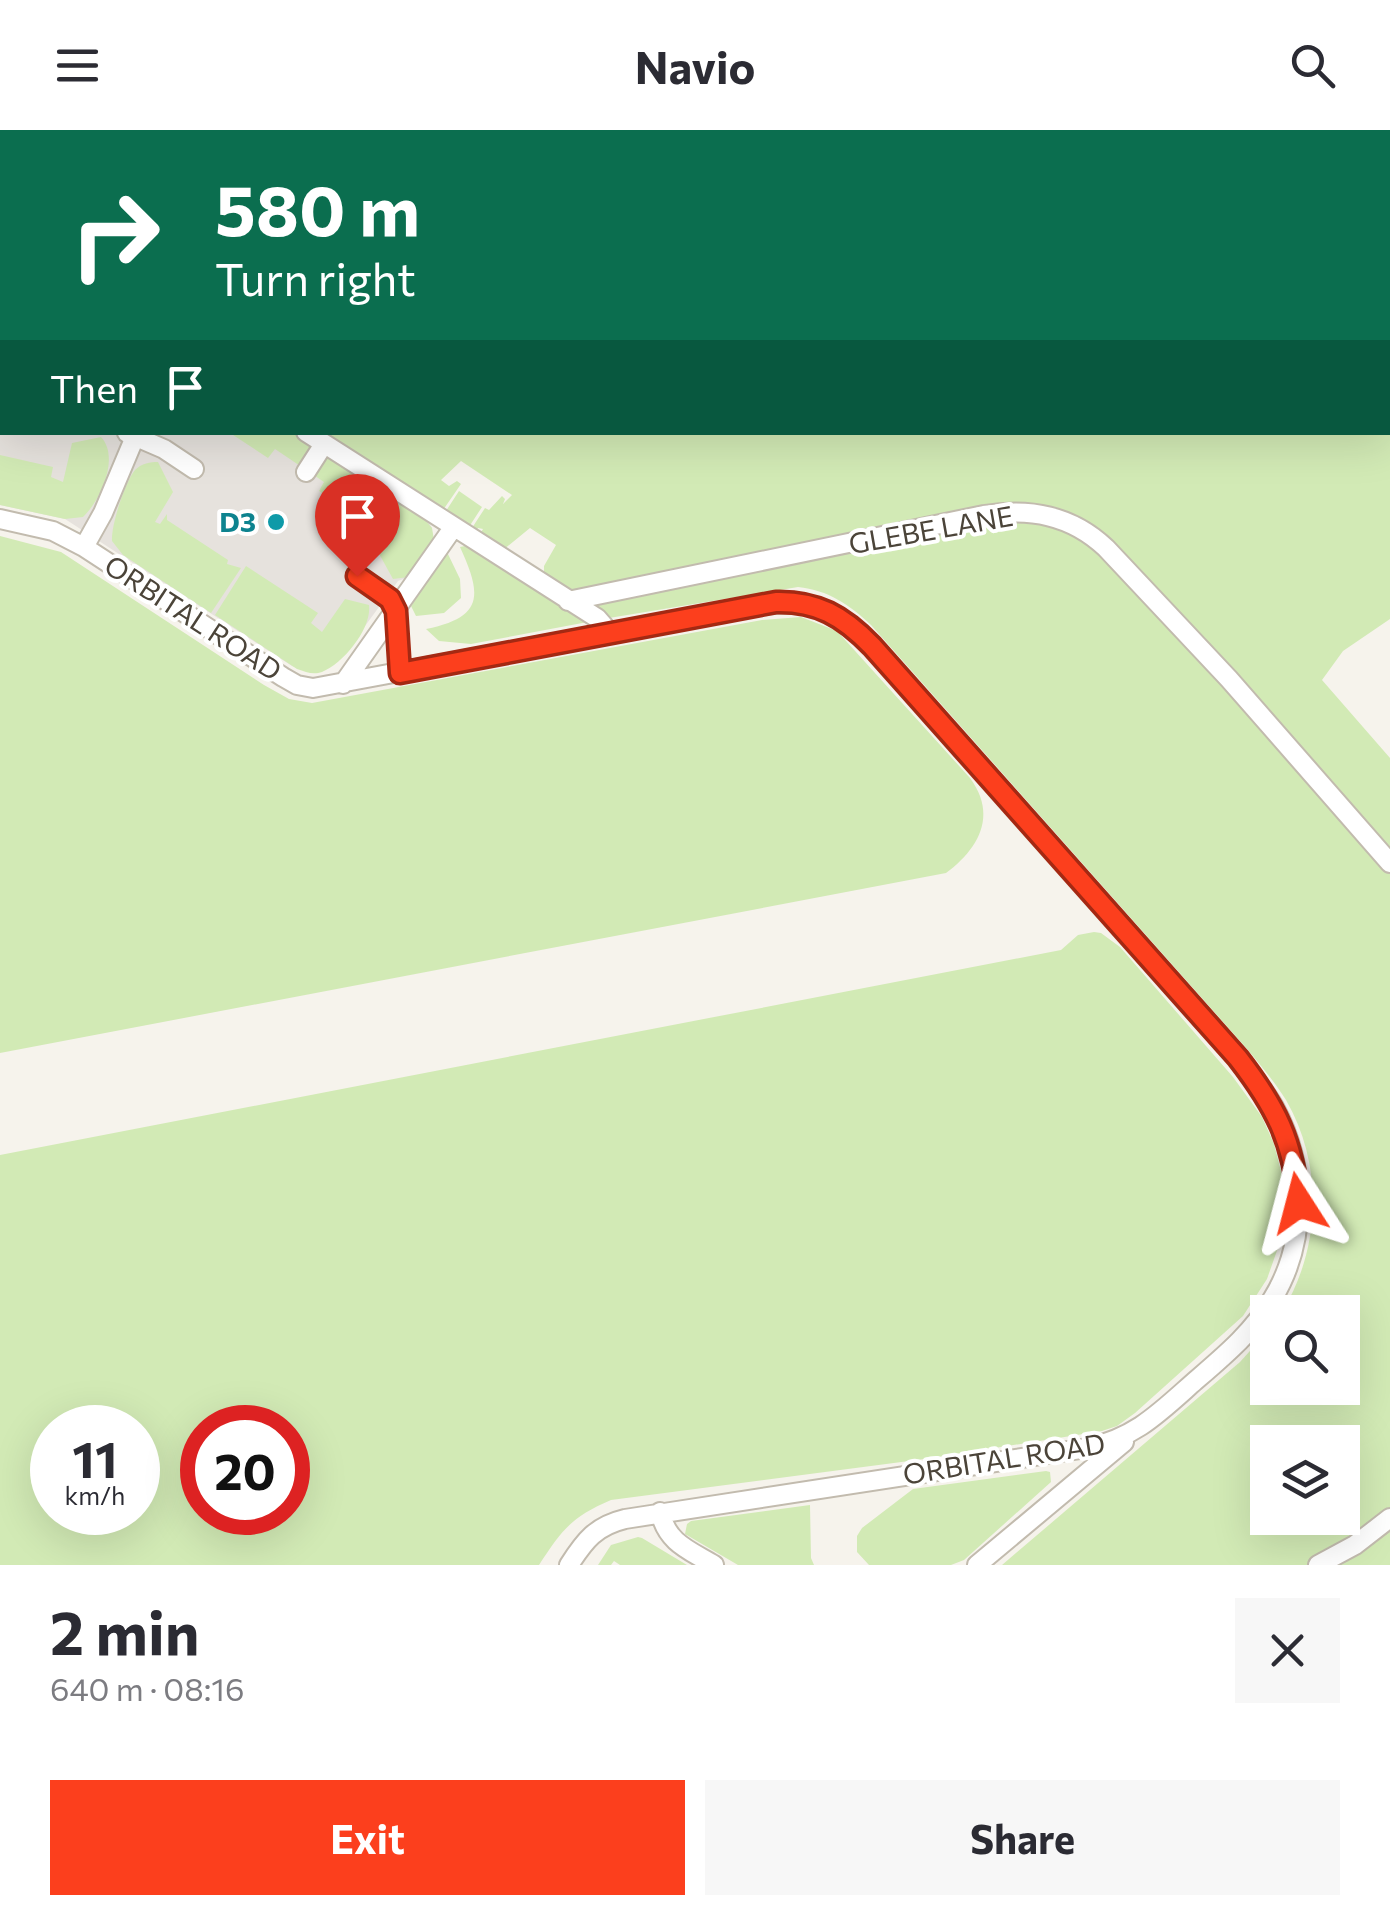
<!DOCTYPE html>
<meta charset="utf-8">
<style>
:root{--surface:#fff;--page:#f7f7f7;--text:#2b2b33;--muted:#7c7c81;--accent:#fc3f1d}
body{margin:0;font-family:Commissioner,sans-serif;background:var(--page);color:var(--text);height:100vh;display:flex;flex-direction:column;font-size:38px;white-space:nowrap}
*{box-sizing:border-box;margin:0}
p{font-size:32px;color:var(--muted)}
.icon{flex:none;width:55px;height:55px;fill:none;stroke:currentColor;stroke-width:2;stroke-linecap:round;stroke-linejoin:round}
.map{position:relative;height:1435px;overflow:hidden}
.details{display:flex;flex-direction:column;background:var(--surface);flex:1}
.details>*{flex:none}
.guide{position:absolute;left:0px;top:0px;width:1390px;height:305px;box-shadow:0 10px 40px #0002;background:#0b6e4f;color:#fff;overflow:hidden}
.controls{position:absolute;left:1250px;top:1165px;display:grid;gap:20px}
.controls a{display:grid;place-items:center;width:110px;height:110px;border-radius:0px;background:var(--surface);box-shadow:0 10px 40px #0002;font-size:50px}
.speed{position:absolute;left:30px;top:1275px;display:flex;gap:20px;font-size:50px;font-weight:700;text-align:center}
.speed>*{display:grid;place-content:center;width:130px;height:130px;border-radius:50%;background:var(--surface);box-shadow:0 10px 40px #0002;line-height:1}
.speed small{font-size:25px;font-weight:400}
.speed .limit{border:15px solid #d22;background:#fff;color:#111}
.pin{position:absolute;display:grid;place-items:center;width:85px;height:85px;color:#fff;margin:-102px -42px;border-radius:50% 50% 50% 0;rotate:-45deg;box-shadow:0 0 10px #0007}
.pin .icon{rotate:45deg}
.me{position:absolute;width:110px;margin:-55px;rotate:351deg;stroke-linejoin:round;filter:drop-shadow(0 0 8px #0008)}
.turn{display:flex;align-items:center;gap:35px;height:210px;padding:0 50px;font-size:45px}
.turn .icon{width:130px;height:130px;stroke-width:2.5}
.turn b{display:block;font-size:70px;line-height:85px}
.then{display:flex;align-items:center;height:95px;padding:0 50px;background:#0003;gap:20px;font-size:38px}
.round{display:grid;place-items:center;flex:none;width:105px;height:105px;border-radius:0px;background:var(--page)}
.overview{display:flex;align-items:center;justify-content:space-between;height:170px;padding:0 50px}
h1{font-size:60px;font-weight:700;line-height:75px}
.primary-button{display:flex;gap:20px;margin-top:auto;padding:20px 50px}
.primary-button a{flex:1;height:115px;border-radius:0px;background:var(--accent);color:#fff;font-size:40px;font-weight:700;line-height:115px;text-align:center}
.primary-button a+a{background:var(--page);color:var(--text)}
header{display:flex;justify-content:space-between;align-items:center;height:130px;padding:0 50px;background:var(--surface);font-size:45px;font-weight:700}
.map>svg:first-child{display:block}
.industrial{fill:#e6e2dd}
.green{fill:#d2eab5;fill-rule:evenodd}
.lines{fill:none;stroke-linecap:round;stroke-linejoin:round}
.minor-casing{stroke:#c2bbae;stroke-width:22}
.minor{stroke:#fff;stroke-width:18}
.route-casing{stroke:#a42913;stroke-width:25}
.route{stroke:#fc3f1d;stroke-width:18}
.culture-dot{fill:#0f9aa8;stroke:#fff;stroke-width:4}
.labels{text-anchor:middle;stroke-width:8;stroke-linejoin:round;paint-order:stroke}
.culture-label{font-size:28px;font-weight:bold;fill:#0d838f;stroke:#fff;text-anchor:end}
.street-label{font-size:28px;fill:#4b4439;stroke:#fff}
</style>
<header><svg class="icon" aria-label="menu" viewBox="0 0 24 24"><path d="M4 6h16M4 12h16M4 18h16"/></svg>Navio<svg class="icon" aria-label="search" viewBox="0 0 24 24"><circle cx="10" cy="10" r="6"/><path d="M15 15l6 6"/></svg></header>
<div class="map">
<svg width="1390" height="1435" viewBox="0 0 1390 1435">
<rect width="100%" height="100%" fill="#f6f3ec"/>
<path class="industrial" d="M 0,182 L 2,302 L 295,303 L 429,393 L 432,398 L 409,447 L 398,451 L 346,522 L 325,540 L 311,543 L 292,536 L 65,389 L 0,375 Z"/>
<path class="green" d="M 0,0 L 1390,0 L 1390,489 L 1343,521 L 1322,550 L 1390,628 L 1390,728 L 1119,424 L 1046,380 L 574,465 L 544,446 L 544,436 L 556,415 L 530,398 L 503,420 L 478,407 L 483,399 L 478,398 L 474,404 L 470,401 L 485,378 L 489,380 L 502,366 L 505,369 L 503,374 L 512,365 L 461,331 L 441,350 L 449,356 L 457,351 L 461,354 L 441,383 L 315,303 L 1388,302 L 1388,2 L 2,2 L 2,171 Z
M 230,303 L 295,303 L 421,385 L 432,398 L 434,410 L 409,447 L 393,449 L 377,420 L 394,392 L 389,389 L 381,401 L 319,361 L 324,352 L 275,319 L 268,328 Z
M 101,307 C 120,327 101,370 83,387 L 65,389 L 0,375 L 0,325 L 53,337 L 51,347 L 63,352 L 72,313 Z
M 158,332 L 173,362 L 155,392 L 160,394 L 167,384 L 167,390 L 228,430 L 227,434 L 241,438 L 211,483 L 123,425 L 112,411 C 111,395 125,352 135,340 C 142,333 150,332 158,332 Z
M 459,361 L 482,377 L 467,400 L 444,384 Z
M 1015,385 L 1084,403 L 1390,738 L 1390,1435 L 1002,1435 L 1240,1232 L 1267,1202 L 1268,1258 L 1342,1258 L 1342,1182 L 1282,1182 C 1321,1118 1324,1036 1286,970 C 1275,952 1261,936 1248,920 L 871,495 C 850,475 828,460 798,457 L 609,488 L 587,474 ZM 1268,1312 L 1342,1312 L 1342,1388 L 1268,1388 Z
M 0,406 L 61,422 L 264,555 L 289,569 L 312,573 L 762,490 L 801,487 L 837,501 L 970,648 C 998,686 978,719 946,743 L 0,923 Z
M 465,416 L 472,419 L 593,491 L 471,514 L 439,511 L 426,499 C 484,487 482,465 460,417 Z
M 447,422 L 460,449 L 461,468 L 444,483 L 416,486 L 411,476 Z
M 246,436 L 318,483 L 311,493 L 322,502 L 345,469 L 369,475 C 372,498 344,533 322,542 C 313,545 306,542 297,539 L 215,485 Z
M 1094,802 L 1101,803 L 1120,817 L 1233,947 L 1262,987 L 1274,1014 L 1283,1049 L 1280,1112 L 1267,1149 L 1243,1186 L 1135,1283 L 1117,1296 L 1102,1301 L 932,1328 L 611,1370 C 571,1387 562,1400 539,1435 L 0,1435 L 0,1025 L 1061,820 L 1078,805 ZM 52,1298 L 138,1298 L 138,1382 L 52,1382 ZM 202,1298 L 288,1298 L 288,1382 L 202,1382 Z
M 1046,1341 L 1050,1342 L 1051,1352 L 964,1430 L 951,1435 L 869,1435 L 857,1422 L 857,1406 L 862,1398 L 913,1359 Z
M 810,1375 L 811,1428 L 814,1435 L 738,1435 L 685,1404 L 687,1394 L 691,1391 Z
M 638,1407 L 642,1408 L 687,1435 L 620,1435 L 614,1431 L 611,1435 L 598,1435 L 611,1415 Z"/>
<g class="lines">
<g class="minor-casing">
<path id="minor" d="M 166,2 L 167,0
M 0,175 L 2,176
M 306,302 L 597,488 L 610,503
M 127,303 L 164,319 L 194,339
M 306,342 L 324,314
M 0,389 L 53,401 L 84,417 L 283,547 L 297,555 L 313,558 L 754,476 C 808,468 833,476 872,515 L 1239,927 C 1251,944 1264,960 1274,977 C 1306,1035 1308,1110 1273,1168 C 1254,1201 1224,1226 1195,1251 C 1159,1283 1135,1308 1087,1318 L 625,1389 C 596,1396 585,1410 569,1435
M 84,417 L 103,383 L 137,302
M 357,446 L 383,462 L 396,481 L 400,543
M 568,471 L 984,385 C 1030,378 1071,385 1106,418 L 1229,549 L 1390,733
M 343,554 L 453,398
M 660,1382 C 667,1413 689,1420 714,1435
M 977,1435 L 1124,1312
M 1318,1435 L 1355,1415 L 1390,1388"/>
</g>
<use href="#minor" class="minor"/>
</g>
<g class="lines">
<g class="route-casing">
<path id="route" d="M 357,446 L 390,469 L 396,481 L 400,543 L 776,472 C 817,471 843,486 872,516 L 1238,928 C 1276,977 1293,1011 1299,1073"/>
</g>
<use href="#route" class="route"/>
</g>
<circle class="culture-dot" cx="276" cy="392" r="10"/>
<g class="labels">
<g class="culture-label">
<text x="256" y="402">D3</text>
</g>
<g class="street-label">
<text transform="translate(931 400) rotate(-10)" y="10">GLEBE LANE</text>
<text transform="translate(193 488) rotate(33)" y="10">ORBITAL ROAD</text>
<text transform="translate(1004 1329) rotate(-9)" y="10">ORBITAL ROAD</text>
</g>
</g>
</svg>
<div class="controls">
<a><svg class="icon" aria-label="search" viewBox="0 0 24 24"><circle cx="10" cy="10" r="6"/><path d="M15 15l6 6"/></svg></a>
<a><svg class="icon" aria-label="layers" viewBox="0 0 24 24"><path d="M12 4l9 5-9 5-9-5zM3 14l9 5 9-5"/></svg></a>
</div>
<div class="speed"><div>11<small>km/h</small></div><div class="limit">20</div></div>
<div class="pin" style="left:357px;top:446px;background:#d93025"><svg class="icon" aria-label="arrive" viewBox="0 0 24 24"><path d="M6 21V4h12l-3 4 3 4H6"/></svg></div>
<svg class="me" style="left:1299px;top:1073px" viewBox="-20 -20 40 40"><path d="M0-17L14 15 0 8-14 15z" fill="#fc3f1d" stroke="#fff" stroke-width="4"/></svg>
<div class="guide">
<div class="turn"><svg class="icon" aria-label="right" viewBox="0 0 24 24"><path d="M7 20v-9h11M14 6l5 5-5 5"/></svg><div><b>580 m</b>Turn right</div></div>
<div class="then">Then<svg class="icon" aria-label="arrive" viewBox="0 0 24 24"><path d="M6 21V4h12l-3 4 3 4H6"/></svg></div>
</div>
</div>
<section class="details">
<div class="overview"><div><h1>2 min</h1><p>640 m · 08:16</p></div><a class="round"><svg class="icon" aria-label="close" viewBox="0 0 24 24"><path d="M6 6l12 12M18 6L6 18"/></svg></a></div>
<div class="primary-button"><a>Exit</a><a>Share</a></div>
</section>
